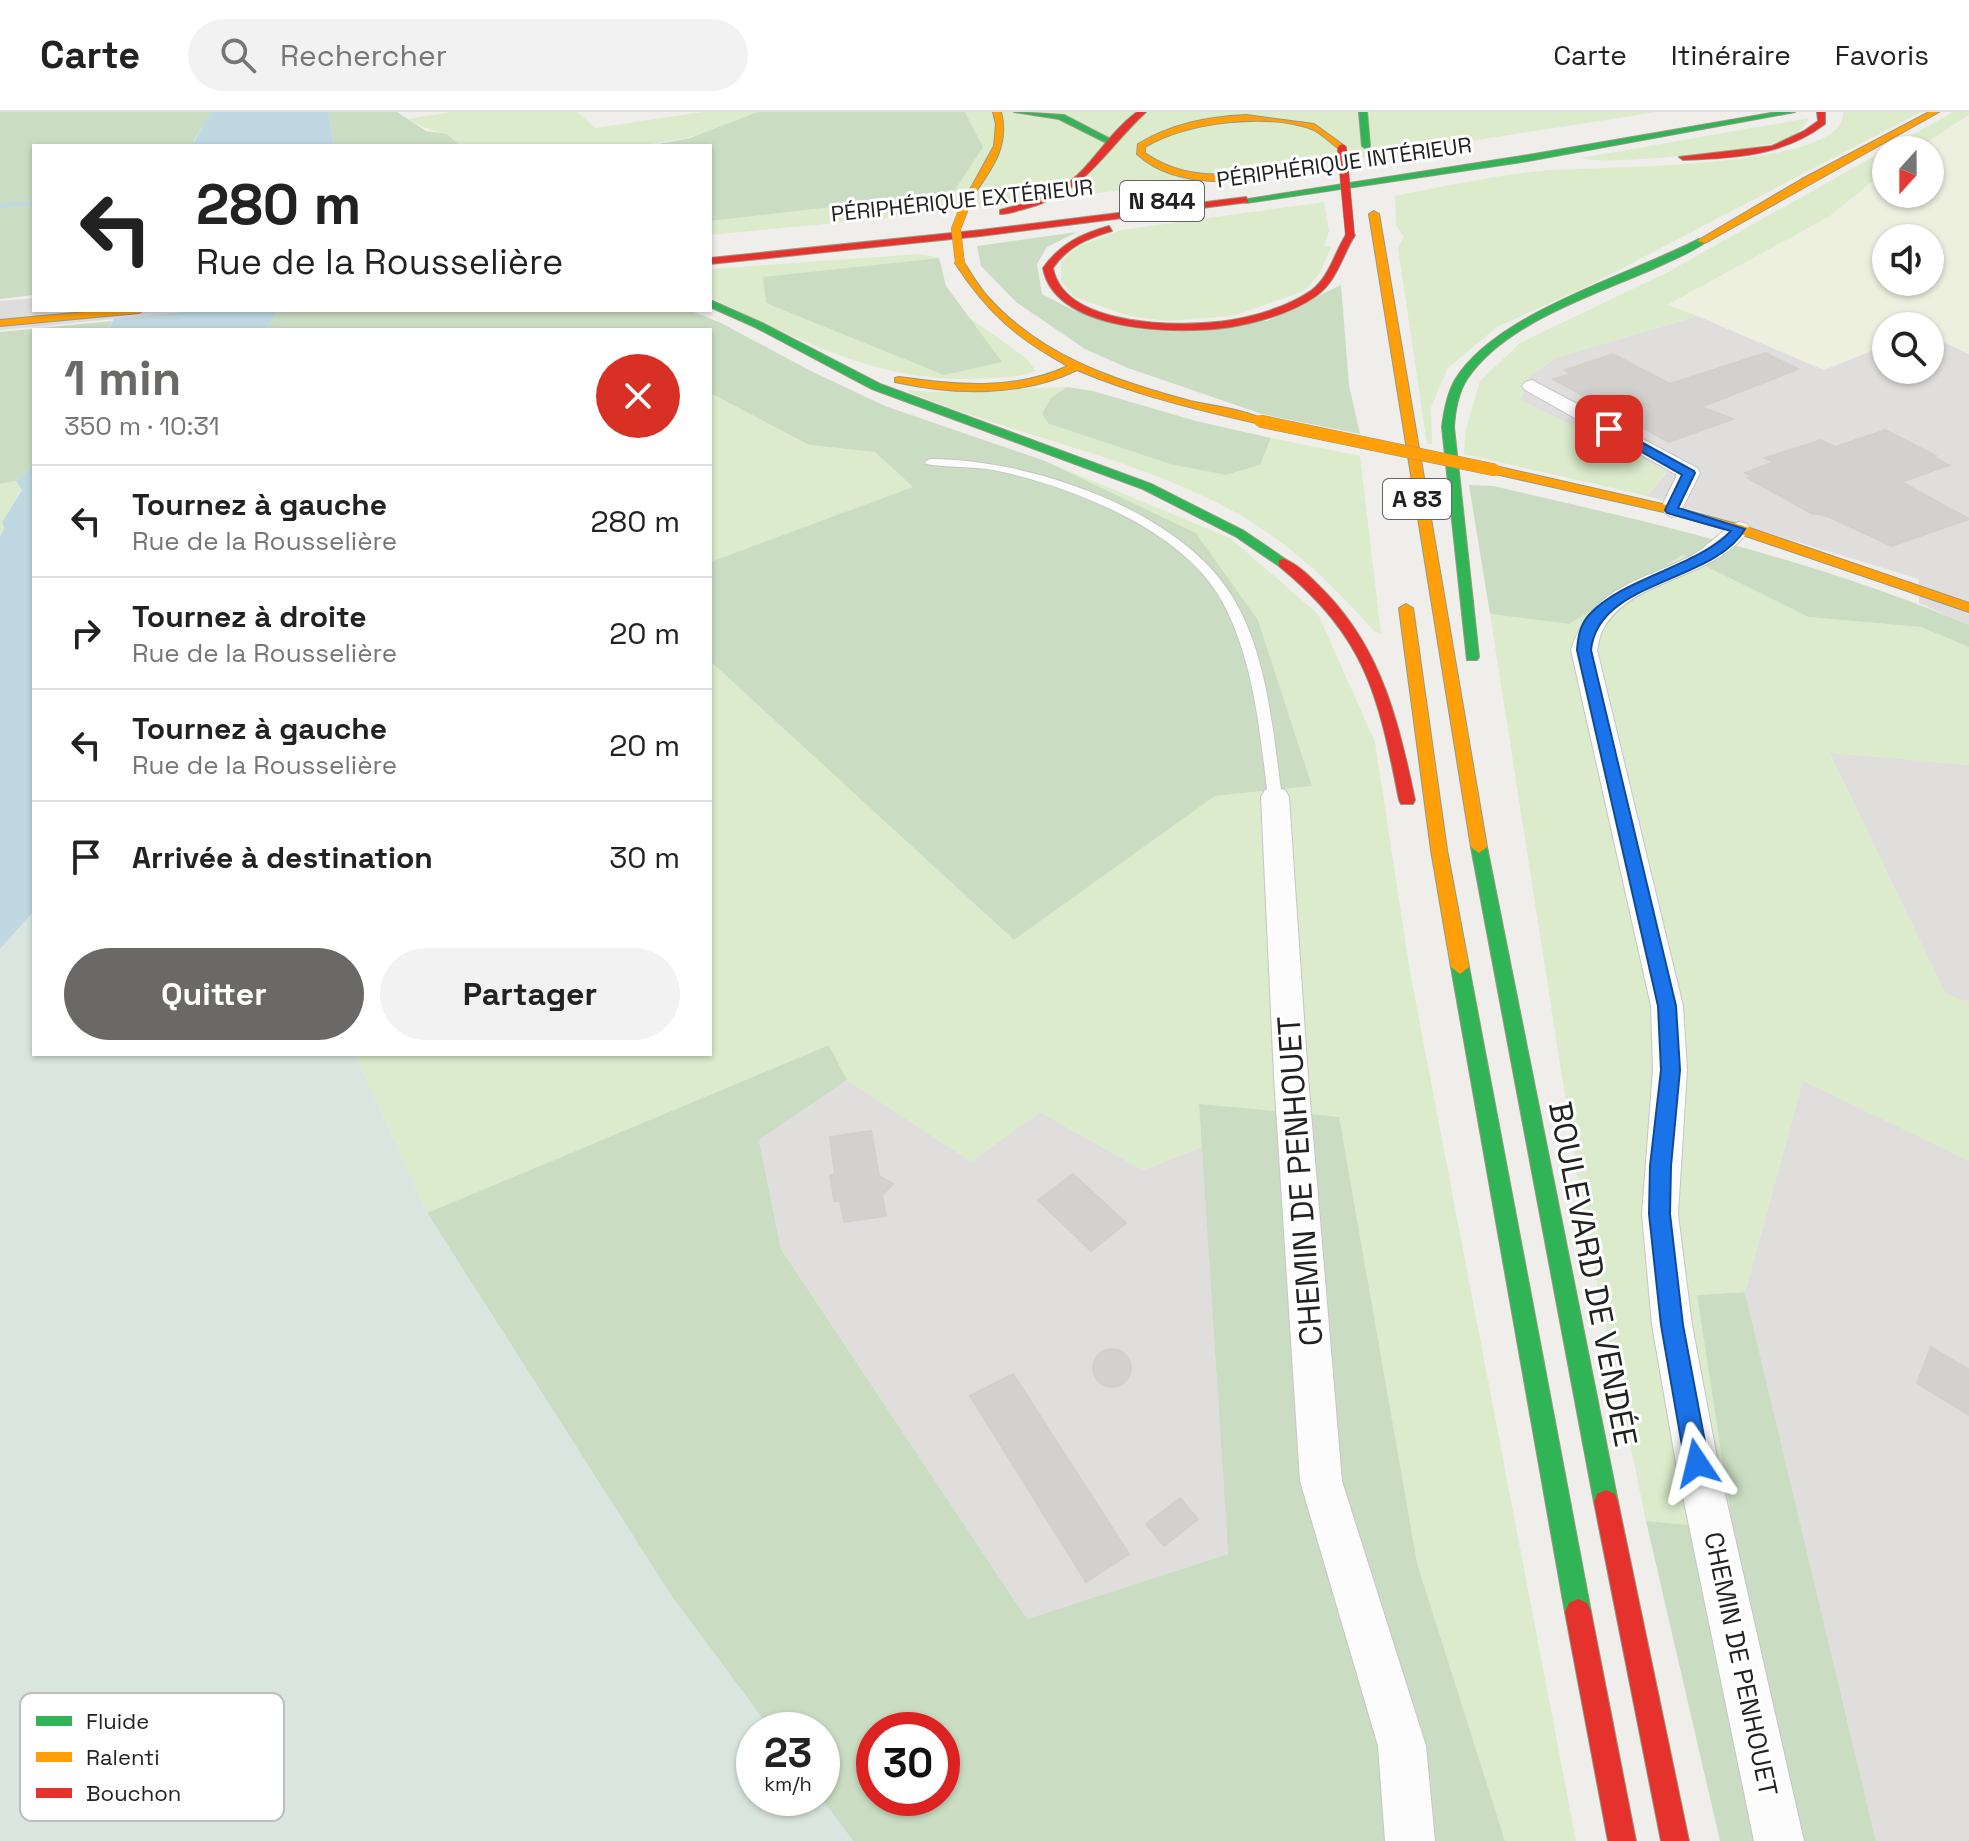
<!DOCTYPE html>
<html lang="fr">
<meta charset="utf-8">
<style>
:root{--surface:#fff;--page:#f2f2f2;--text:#222;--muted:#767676;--line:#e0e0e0;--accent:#6a6968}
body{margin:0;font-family:"Space Grotesk",sans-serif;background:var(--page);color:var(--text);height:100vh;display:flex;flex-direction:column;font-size:30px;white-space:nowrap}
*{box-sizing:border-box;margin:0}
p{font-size:26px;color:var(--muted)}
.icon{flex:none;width:44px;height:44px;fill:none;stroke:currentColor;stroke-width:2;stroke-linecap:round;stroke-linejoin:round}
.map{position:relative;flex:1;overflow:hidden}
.details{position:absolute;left:32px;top:216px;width:680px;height:728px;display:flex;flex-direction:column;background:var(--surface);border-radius:0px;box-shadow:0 2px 6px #0004}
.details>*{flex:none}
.guide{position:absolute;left:32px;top:32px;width:680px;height:168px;border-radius:0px;box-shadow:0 2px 6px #0004;background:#fff;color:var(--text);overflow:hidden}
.needle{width:52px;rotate:201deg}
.buttons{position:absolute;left:1872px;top:24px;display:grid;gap:16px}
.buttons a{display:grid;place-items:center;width:72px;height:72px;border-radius:50%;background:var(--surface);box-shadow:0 2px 6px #0004;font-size:40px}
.speed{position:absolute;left:736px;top:1600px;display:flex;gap:16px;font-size:40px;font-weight:700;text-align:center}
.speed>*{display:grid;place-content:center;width:104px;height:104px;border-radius:50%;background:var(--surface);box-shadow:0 2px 6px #0004;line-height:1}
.speed small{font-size:20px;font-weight:400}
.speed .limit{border:12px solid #d22;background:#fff;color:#111}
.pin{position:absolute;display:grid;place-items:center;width:68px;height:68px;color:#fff;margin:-34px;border-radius:16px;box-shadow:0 4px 12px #0006}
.me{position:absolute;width:88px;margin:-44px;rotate:350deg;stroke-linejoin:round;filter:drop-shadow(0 0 6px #0008)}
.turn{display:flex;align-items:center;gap:28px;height:168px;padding:0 32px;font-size:36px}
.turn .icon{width:104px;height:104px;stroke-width:2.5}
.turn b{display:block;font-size:56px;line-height:68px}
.round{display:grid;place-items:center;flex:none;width:84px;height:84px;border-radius:42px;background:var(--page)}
.headline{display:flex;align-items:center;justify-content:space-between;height:136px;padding:0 32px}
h1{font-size:48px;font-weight:800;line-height:60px;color:var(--accent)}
.cta{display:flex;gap:16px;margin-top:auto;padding:16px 32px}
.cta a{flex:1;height:92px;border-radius:48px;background:var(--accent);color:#fff;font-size:32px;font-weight:800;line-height:92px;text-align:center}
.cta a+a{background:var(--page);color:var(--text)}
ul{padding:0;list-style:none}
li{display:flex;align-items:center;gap:24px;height:112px;padding:0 32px;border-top:2px solid var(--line)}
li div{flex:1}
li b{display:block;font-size:30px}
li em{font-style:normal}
header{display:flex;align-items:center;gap:48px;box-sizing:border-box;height:112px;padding:0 40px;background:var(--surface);border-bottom:2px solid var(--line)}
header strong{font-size:38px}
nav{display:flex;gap:44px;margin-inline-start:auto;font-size:28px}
.search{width:560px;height:72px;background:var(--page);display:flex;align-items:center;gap:20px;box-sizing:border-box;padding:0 28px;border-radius:44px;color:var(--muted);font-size:30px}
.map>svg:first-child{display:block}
.residential{fill:#dfdedc}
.farmland{fill:#edefdf;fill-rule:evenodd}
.grass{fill:#dbebcc}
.forest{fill:#caddc2;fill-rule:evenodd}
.wetland{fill:#d9e6df}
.water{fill:#c0d8e1}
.pier{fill:#dedddd}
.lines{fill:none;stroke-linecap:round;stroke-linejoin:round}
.stream{fill:#c0d8e1;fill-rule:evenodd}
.building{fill:#d3d0ce;stroke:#d3d0cc;stroke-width:2}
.lane-casing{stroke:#c7c6c5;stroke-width:2}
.street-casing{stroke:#c7c6c5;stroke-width:2}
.fast-casing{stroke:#979983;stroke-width:2}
.slow-casing{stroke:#979983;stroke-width:2}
.jam-casing{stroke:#979983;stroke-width:2}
.lane{fill:#fdfcfc;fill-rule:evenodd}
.street{fill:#fdfcfc;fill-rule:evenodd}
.fast{fill:#30b455;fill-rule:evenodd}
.slow{fill:#ff9f0a;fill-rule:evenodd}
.jam{fill:#e5322d;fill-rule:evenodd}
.slow-bridge-far1-casing{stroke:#979983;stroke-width:10;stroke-linecap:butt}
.slow-bridge-casing{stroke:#979983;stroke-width:13;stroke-linecap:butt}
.jam-bridge-casing{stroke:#979983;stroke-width:10;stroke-linecap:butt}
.slow-bridge-far1{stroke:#ff9f0a;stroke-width:9}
.slow-bridge{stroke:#ff9f0a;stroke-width:12}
.jam-bridge{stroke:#e5322d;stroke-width:9}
.route{fill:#1a73e8;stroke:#114b97;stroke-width:2}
.labels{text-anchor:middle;stroke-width:6;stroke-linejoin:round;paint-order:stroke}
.far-street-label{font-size:22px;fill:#222;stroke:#fff}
.shield{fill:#fff;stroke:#646464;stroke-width:2}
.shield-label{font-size:24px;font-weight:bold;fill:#222}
.street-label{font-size:26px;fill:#222;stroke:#fff}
.near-street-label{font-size:32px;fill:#222;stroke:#fff}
.key{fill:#fff;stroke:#bdbdbd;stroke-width:2}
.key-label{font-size:22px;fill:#222}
</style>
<header>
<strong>Carte</strong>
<div class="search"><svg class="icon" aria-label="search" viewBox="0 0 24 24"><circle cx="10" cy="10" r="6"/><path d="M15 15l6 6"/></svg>Rechercher</div>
<nav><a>Carte</a><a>Itinéraire</a><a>Favoris</a></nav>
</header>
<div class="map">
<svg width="1969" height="1729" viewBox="0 0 1969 1729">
<rect width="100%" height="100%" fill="#f0eeeb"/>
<path class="residential" d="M 1698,204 L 1824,258 L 1886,233 L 1886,258 L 1930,258 L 1930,224 L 1969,242 L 1969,513 L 1919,491 L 1919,467 L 1647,384 L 1667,360 L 1520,288 L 1530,264 L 1555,246 Z
M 1829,640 L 1969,653 L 1969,890 L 1946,883 Z
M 847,968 L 971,1049 L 1040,1000 L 1143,1058 L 1202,1035 L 1228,1442 L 1027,1507 L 781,1137 L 759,1028 Z
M 1803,968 L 1969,1049 L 1969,1729 L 1876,1729 L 1745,1180 Z"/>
<path class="farmland" d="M 1969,3 L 1969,242 L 1930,224 L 1930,214 L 1886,214 L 1886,233 L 1824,258 L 1698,204 L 1666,194 L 1830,104 L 1886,58 L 1886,82 L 1930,82 L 1930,38 L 1915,38 ZM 1886,126 L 1930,126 L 1930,170 L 1886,170 Z"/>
<path class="grass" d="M 452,0 L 577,0 L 595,16 L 703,0 L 758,0 C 667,48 559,34 460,34 C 445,19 426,19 408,7 Z
M 965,0 L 1656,0 L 1304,55 L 940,101 L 710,123 L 710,109 L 920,85 L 955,78 L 983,35 Z
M 1843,0 L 1921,0 L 1596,170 L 1497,215 L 1448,256 L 1431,295 L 1432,332 L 1427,332 L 1398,136 L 1404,125 L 1396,113 L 1395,84 C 1443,75 1491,64 1540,59 C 1584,54 1848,60 1843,0 Z
M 1953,0 L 1969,0 L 1969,3 L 1915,38 L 1886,38 L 1886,58 L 1830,104 L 1667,193 L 1698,204 L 1555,246 L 1530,264 L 1520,288 L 1667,359 L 1647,384 L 1464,342 L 1466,317 L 1480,269 L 1520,231 L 1668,160 Z
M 1809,6 C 1803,18 1794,24 1781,29 C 1754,39 1605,54 1581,46 Z
M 1324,90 L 1329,119 L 1324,134 L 1331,135 L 1320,161 L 1304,179 L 1233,204 L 1167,209 L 1130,204 L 1074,185 L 1061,169 L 1061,150 L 1079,134 L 1121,118 Z
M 920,142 L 939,146 L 764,165 L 766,191 L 1002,250 L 968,205 L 1026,246 L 1036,259 C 1021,265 1004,265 988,266 C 883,274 802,228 710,186 L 710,157 Z
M 1067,275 L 1051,286 L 1049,312 L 1170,352 L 1226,363 L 1260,353 L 1271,326 L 1360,344 L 1381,522 L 1374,519 C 1332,472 1287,428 1231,398 C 1128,343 1011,323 905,278 L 933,280 Z
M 710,281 L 809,333 L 875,340 L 914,375 L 710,450 Z
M 1045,349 L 1230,426 L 1318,502 L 1375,630 L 1410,860 L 1576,1729 L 1505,1729 L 1417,1451 L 1199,992 L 1202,1035 L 1143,1058 L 1040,1000 L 971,1050 L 847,968 L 829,933 L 427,1101 L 355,942 L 710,942 L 710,549 L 1014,828 L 1215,684 L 1312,674 L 1258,508 L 1196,421 Z
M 16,369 L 22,377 L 2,410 L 4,416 L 0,425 L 0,372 Z
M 1683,443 L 1808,505 L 1921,515 L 1969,535 L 1969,653 L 1829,641 L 1946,882 L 1969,890 L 1969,1049 L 1803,969 L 1745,1180 L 1697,1183 L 1734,1417 L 1646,1409 L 1585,1112 L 1490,502 L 1569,512 Z"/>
<path class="forest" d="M 0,0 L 211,0 L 211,1 L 193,30 L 196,34 L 34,34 L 34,183 L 0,187 Z
M 329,0 L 397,0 L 426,19 L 447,22 L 460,34 L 334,34 Z
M 758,0 L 965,0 L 983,35 L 955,78 L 920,85 L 710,109 L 710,34 L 649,34 L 690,26 Z
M 1077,120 L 1047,135 L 1037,152 L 1042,182 L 1075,199 L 1118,212 L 1267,209 L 1341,173 L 1349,273 L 1360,322 L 1262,302 L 1128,256 L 1085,237 L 1016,190 L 981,154 L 977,134 Z
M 939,146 L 946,174 L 1002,250 L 944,263 L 766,191 L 763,165 Z
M 278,198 L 689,198 L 721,211 L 811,259 L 885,294 L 1045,349 L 1196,421 L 1258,508 L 1312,674 L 1215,684 L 1014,828 L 710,549 L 710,450 L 913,375 L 875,340 L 809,333 L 710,281 L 710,218 L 267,218 Z
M 112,209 L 108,218 L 34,218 L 34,353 L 16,369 L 0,372 L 0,220 Z
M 1067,275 L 1093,279 L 1196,309 L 1271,326 L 1260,353 L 1226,363 L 1170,352 L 1049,312 L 1042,302 L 1051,286 Z
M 1469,373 L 1493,374 C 1654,411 1816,448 1969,513 L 1969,535 L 1921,515 L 1808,505 L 1683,443 L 1569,512 L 1490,502 Z
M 829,933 L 847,968 L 759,1028 L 781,1137 L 1027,1507 L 1228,1442 L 1199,992 L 1339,1005 L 1417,1451 L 1505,1729 L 853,1729 L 821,1686 L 822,1618 L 771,1618 L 670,1482 L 427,1101 ZM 874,1618 L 942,1618 L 942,1686 L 874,1686 Z
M 1745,1180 L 1876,1729 L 1720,1729 L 1646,1409 L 1733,1417 L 1697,1183 Z"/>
<path class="wetland" d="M 34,799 L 34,942 L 355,942 L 427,1101 L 670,1482 L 771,1618 L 754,1618 L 754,1686 L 821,1686 L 853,1729 L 0,1729 L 0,837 Z"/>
<path class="water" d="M 211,0 L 329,0 L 334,34 L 196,34 L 193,31 Z
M 118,198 L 278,198 L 267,218 L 108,218 Z
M 34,353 L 34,799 L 0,837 L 0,425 L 4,416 L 2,410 L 22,378 L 16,369 Z"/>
<path class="pier" d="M 34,186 L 34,198 L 207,198 L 0,218 L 0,189 Z"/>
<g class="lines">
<path class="stream" d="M 34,89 L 34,93 L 0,96 L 0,92 Z"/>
</g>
<path class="building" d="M 1765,241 L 1798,257 L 1701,295 L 1733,307 L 1669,330 L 1553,267 L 1571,262 L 1565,258 L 1613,242 L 1670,272 Z
M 1885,318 L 1936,344 L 1933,345 L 1949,353 L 1901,370 L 1969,407 L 1892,434 L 1827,404 L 1811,401 L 1748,366 L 1752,365 L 1745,361 L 1774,350 L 1765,346 L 1821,328 L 1835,335 Z
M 871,1019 L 879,1064 L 893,1072 L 882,1083 L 886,1104 L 844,1110 L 840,1089 L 834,1089 L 830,1063 L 835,1063 L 830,1025 Z
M 1073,1062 L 1126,1111 L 1091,1139 L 1038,1088 Z
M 1931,1235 L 1969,1258 L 1969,1303 L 1917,1271 Z
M1093 1256a19 19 0 1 1 38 0a19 19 0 1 1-38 0Z
M 1013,1262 L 1129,1442 L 1086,1470 L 970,1284 Z
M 1180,1386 L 1198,1407 L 1164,1434 L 1146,1412 Z"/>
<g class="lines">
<g class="lane-casing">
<path id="lane" d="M 930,347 C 1030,347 1183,398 1235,489 C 1268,547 1273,621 1282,685 L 1280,688 L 1270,688 L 1268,685 C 1260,621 1254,549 1223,491 C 1185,418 1069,373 993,358 C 970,354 948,356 926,352 L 925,350 Z"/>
</g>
<g class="street-casing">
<path id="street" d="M 1532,268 L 1697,356 L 1700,361 L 1679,403 L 1671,405 L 1660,398 L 1677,363 L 1525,278 L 1522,274 L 1525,270 Z
M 1739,410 L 1747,412 L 1750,417 C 1715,468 1635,465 1605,514 C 1600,521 1599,530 1597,538 L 1683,894 L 1687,958 L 1678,1102 L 1692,1213 L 1718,1351 L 1804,1729 L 1754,1729 L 1676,1351 L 1652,1213 L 1642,1102 L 1653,958 L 1651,894 L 1571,538 C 1593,472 1640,471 1694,442 C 1709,434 1725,414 1739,410 Z
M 1275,676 L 1285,678 L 1289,685 L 1308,965 L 1342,1369 L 1426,1634 L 1435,1729 L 1385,1729 L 1378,1634 L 1300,1369 L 1274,965 L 1261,685 L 1265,678 Z"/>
</g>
<g class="fast-casing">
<path id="fast" d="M 1014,0 L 1064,3 L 1114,29 L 1107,31 L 1059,7 Z
M 1359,0 L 1367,0 L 1370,34 L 1366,37 L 1362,34 Z
M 1777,0 L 1795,0 L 1522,50 L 1246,91 L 1242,88 L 1522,44 Z
M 1699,127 L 1707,129 C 1693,140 1674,147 1657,155 C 1597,182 1505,210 1467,267 C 1458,281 1455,299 1454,315 L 1479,545 L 1477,548 L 1467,548 L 1442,315 C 1444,299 1447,282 1455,268 C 1495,201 1630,163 1699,127 Z
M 710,188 L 762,211 L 880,272 L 1151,372 L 1244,419 L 1291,451 L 1289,454 L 1279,454 L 1235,424 L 1143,377 L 872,277 L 755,215 L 710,195 Z
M 1479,729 L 1487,735 L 1618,1390 L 1615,1398 L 1606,1402 L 1597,1398 L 1594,1390 L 1471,735 Z
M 1460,848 L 1469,855 L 1591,1500 L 1587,1509 L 1578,1513 L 1569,1509 L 1565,1500 L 1451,855 Z"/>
</g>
<g class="slow-casing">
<path id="slow" d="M 993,0 L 1001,0 C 1010,34 991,58 972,85 L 966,85 L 994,34 L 996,12 Z
M 1929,0 L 1939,0 L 1705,131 L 1697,129 L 1802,67 Z
M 1246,3 L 1314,12 L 1346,35 L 1339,37 C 1331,31 1323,23 1314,18 C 1269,0 1187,10 1145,35 L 1145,41 C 1180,66 1219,64 1260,61 L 1263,66 C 1221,72 1169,72 1137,42 L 1138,32 C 1172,12 1206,5 1246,3 Z
M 1374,99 L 1379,102 L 1487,735 L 1479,741 L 1471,735 L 1369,102 Z
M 957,149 L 963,149 C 971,161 978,174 987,184 C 1040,244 1115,269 1190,289 C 1211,294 1249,298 1266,309 L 1260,312 C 1198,298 1136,283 1077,258 C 1022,285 954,283 895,270 L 895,266 L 899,265 C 955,273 1015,279 1068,254 C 1016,226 987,200 955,151 Z
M 106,198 L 144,198 L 139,201 L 0,214 L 0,208 Z
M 1495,354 L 1671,394 L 1744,414 L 1969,491 L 1969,500 L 1734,420 L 1668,401 L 1491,361 L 1489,358 Z
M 1406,492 L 1413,496 L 1447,738 L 1469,855 L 1460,862 L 1451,855 L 1431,738 L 1399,496 Z"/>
</g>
<g class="jam-casing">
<path id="jam" d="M 1137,0 L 1146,0 C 1103,40 1085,82 1024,97 C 1016,99 1008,102 1000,102 L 1000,98 C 1020,92 1042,89 1060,77 C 1091,57 1107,22 1137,0 Z
M 1817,0 L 1825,0 L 1825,12 C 1783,44 1734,46 1683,48 L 1679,45 L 1772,34 L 1804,19 L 1818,9 Z
M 1246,85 L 1249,90 L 981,124 L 710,152 L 710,146 L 981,118 Z
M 1109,114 L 1112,119 C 1088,126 1067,135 1053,156 C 1064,216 1184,216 1232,208 C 1259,203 1289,194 1312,178 C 1330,164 1335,139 1347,121 L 1355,123 C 1342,144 1337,169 1316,184 C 1291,201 1260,210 1231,215 C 1179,223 1055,221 1043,156 C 1060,132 1081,122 1109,114 Z
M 1284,447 C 1300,453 1315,470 1327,482 C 1382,540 1399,611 1415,688 L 1413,692 L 1401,692 L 1399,688 C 1378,581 1366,526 1279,454 L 1279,448 Z
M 1606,1378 L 1615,1382 L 1618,1390 L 1689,1729 L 1661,1729 L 1594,1390 L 1597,1382 Z
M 1578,1487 L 1587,1491 L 1591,1500 L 1636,1729 L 1608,1729 L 1565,1500 L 1569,1491 Z"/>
</g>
<use href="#lane" class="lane"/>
<use href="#street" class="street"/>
<use href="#fast" class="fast"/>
<use href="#slow" class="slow"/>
<use href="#jam" class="jam"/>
<g class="slow-bridge-far1-casing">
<path id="slow-bridge-far1" d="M 960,151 L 956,117 L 969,83"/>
</g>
<g class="slow-bridge-casing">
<path id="slow-bridge" d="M 1260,309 L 1495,358"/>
</g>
<g class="jam-bridge-casing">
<path id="jam-bridge" d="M 1342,37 L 1350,123"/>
</g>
<use href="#slow-bridge-far1" class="slow-bridge-far1"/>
<use href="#slow-bridge" class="slow-bridge"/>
<use href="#jam-bridge" class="jam-bridge"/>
</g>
<path class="route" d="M 1605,315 L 1614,315 L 1694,359 L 1695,361 L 1678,396 L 1745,417 C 1714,471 1598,468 1591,538 L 1676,894 L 1680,958 L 1671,1054 L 1670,1102 L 1683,1213 L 1709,1351 L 1705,1359 L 1697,1362 L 1689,1359 L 1685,1351 L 1661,1213 L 1649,1102 L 1650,1054 L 1661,958 L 1658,894 L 1577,538 C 1578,525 1580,513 1589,503 C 1622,466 1695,456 1731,419 L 1667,401 L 1665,398 L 1682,363 L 1605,319 Z"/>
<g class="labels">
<g class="far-street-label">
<text transform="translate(1344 50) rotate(-8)" y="8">PÉRIPHÉRIQUE INTÉRIEUR</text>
<text transform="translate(962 88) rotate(-6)" y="8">PÉRIPHÉRIQUE EXTÉRIEUR</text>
</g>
<g class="shield">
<rect x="1120" y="69" width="84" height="40" rx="6"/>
<rect x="1383" y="367" width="68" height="40" rx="6"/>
</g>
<g class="shield-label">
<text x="1162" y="97">N 844</text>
<text x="1417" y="395">A 83</text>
</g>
<g class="street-label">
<text transform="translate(1741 1552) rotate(78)" y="9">CHEMIN DE PENHOUET</text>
</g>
<g class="near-street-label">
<text transform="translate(1300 1069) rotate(-94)" y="11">CHEMIN DE PENHOUET</text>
<text transform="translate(1593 1162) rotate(79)" y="11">BOULEVARD DE VENDÉE</text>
</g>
</g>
<rect x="20" y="1581" width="264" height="128" rx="12" class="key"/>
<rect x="36" y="1604" width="36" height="10" fill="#30b455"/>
<rect x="36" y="1640" width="36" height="10" fill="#ff9f0a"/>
<rect x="36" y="1676" width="36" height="10" fill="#e5322d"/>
<g class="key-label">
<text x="86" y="1617">Fluide</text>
<text x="86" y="1653">Ralenti</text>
<text x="86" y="1689">Bouchon</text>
</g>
</svg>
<div class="buttons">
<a><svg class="needle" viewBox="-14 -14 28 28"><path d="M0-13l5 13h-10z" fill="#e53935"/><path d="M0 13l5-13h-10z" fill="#767676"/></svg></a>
<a><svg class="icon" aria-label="sound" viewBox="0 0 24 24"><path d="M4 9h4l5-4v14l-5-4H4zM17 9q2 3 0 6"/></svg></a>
<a><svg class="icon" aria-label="search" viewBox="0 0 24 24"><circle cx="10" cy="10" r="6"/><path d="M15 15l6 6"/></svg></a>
</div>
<div class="speed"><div>23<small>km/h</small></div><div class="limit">30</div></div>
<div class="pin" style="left:1609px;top:317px;background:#d93025"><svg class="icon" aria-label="arrive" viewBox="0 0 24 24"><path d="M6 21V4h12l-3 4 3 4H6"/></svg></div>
<svg class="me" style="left:1697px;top:1351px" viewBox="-20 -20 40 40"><path d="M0-17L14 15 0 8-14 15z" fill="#1a73e8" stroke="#fff" stroke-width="4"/></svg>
<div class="guide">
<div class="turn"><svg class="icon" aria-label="left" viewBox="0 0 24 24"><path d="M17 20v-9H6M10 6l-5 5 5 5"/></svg><div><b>280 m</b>Rue de la Rousselière</div></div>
</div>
<section class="details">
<div class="headline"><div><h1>1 min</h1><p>350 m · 10:31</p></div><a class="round" style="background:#d93025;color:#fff"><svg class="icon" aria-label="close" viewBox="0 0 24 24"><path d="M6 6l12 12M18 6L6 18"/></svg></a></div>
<ul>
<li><svg class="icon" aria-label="left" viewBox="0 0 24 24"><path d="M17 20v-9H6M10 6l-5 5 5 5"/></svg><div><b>Tournez à gauche</b><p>Rue de la Rousselière</p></div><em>280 m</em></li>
<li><svg class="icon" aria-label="right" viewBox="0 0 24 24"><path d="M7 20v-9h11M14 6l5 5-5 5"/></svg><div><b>Tournez à droite</b><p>Rue de la Rousselière</p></div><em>20 m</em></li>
<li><svg class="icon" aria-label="left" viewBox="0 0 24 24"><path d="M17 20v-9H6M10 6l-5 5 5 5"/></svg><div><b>Tournez à gauche</b><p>Rue de la Rousselière</p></div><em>20 m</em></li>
<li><svg class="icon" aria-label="arrive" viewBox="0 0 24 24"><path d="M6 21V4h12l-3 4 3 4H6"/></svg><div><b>Arrivée à destination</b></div><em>30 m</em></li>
</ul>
<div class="cta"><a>Quitter</a><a>Partager</a></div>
</section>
</div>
